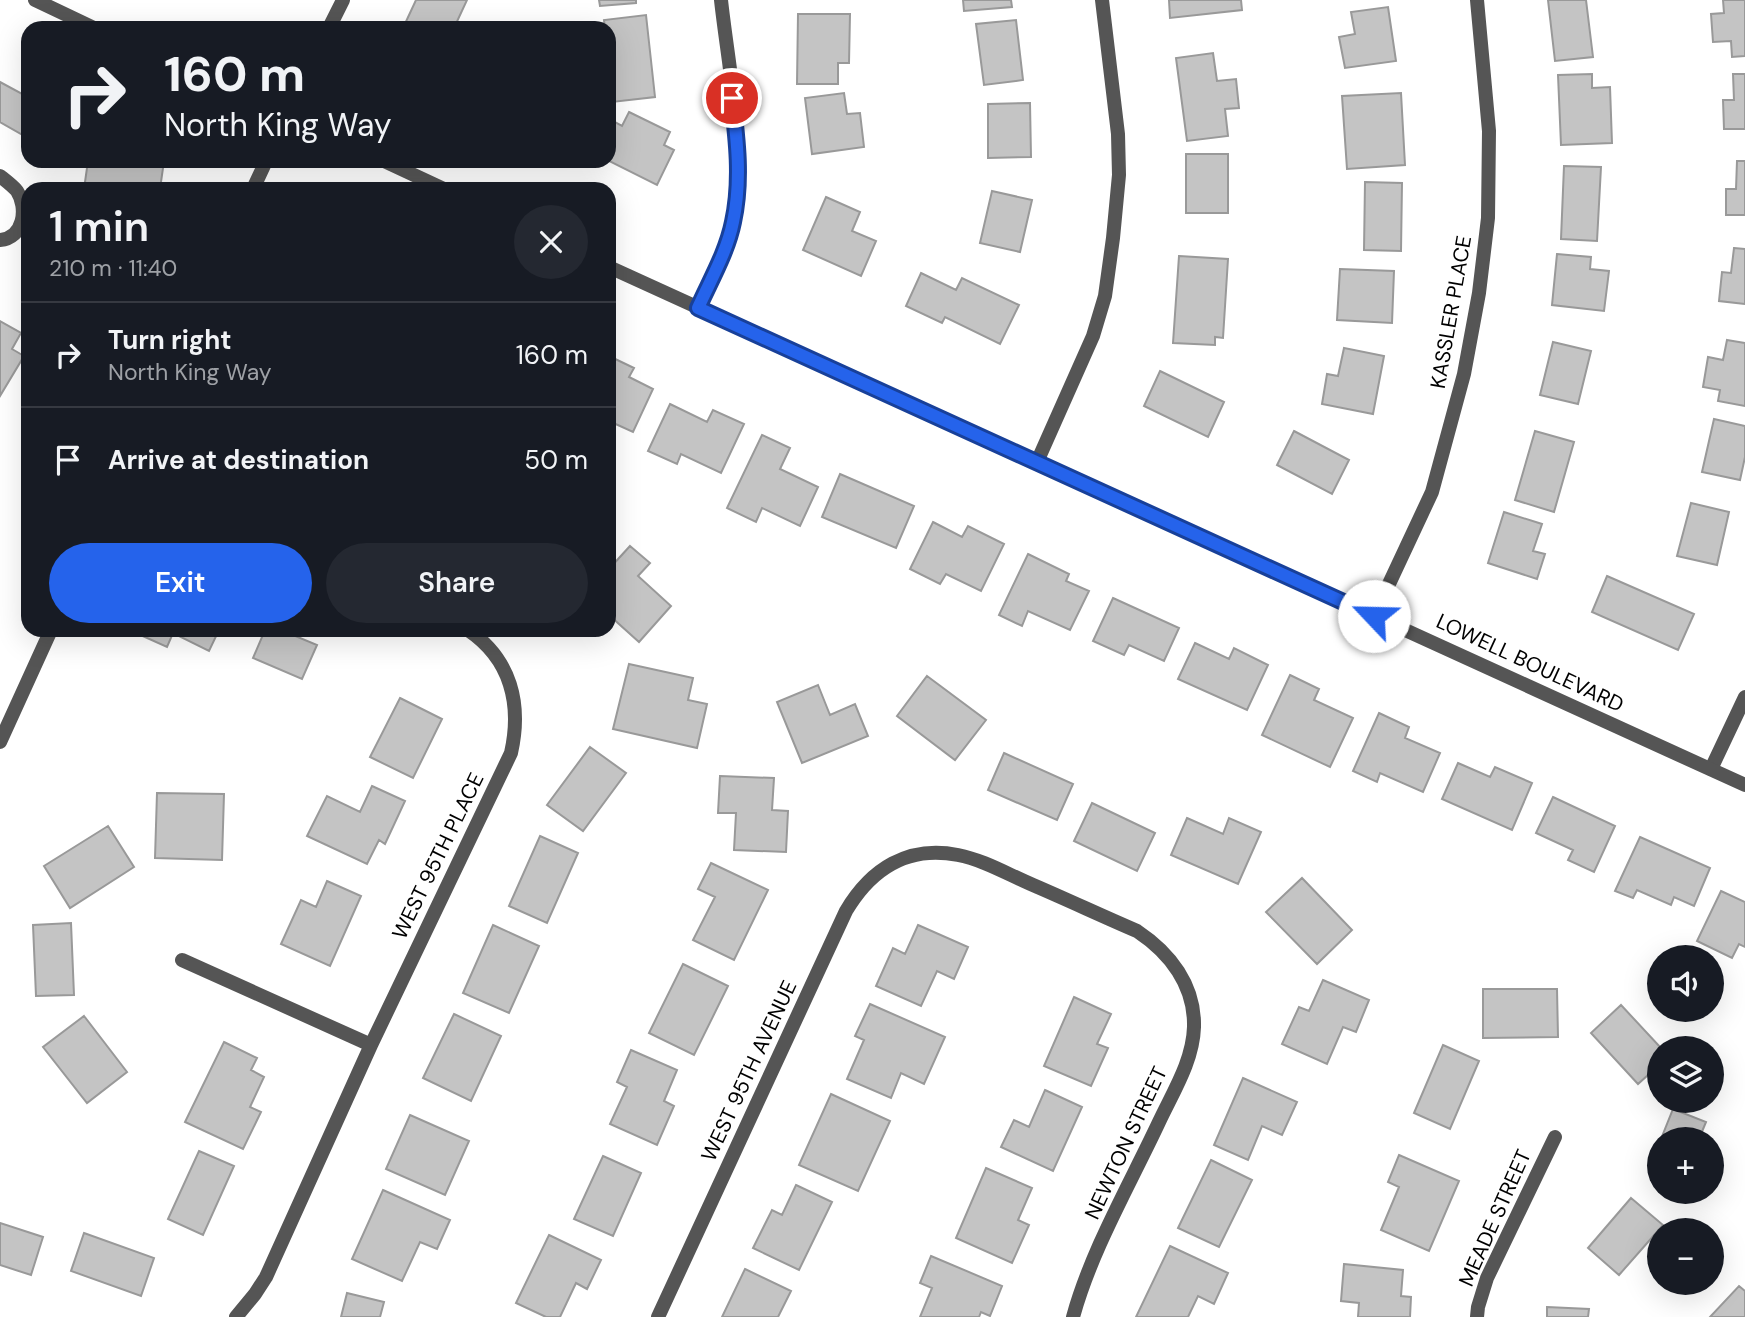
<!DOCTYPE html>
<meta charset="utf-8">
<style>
:root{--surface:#171b24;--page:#242831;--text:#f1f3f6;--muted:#9ea1a6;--line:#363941;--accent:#2563eb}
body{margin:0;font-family:"DM Sans",sans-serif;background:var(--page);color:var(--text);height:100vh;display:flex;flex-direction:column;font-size:26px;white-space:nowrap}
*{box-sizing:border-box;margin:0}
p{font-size:23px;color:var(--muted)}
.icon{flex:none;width:38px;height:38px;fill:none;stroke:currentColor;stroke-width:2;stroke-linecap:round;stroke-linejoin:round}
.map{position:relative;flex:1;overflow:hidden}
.side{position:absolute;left:21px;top:182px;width:595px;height:455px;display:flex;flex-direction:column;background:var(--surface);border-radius:21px;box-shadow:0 7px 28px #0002}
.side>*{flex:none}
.top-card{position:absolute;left:21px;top:21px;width:595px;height:147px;border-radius:21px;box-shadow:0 7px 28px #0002;background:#171b24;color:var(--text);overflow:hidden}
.controls{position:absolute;left:1647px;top:945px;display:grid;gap:14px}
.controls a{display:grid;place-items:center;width:77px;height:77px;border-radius:50%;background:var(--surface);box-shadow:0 7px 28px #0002;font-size:35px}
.pin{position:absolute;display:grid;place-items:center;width:60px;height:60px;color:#fff;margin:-30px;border:4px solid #fff;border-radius:50%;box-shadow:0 2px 7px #0007}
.me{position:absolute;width:77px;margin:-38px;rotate:294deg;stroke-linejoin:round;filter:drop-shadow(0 0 5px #0008)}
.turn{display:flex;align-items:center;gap:24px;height:147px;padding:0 28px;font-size:32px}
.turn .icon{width:91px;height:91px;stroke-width:2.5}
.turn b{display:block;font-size:49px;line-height:60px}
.round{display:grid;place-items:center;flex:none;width:74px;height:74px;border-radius:37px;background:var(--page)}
.headline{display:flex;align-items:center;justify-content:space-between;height:119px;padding:0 28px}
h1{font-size:42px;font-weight:600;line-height:52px}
.action{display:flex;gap:14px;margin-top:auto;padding:14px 28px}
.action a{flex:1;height:80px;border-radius:42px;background:var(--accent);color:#fff;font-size:28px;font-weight:600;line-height:80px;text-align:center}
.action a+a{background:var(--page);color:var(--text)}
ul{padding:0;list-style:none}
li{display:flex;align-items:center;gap:21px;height:105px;padding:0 28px;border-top:2px solid var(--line)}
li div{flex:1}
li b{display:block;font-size:26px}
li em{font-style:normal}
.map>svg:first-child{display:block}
.building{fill:#c4c4c4;stroke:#999;stroke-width:2}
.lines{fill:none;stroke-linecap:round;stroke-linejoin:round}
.minor{stroke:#555;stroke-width:14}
.tertiary{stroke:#555;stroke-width:14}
.route-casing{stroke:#184099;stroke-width:18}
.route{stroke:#2563eb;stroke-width:12}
.labels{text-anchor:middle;stroke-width:5;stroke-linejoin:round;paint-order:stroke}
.street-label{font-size:21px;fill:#000;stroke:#fff}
</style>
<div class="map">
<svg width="1745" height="1317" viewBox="0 0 1745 1317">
<rect width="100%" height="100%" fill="#fff"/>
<path class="building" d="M 416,0 L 467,0 L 454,28 L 403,28 Z
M 599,0 L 636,0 L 636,3 L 600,6 Z
M 963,0 L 1011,0 L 1012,7 L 964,11 Z
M 1169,0 L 1241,0 L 1242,10 L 1170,18 Z
M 1548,0 L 1586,0 L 1593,57 L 1555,61 Z
M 1723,0 L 1745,0 L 1745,56 L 1732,57 L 1731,41 L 1713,42 L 1711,14 L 1724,13 Z
M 1388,7 L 1396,61 L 1345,68 L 1339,37 L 1355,34 L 1351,12 Z
M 798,14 L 850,14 L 849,63 L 838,63 L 838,84 L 797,84 Z
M 646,15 L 655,97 L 612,102 L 609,71 L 609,28 L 605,28 L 604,20 Z
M 1016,20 L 1023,80 L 984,85 L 976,24 Z
M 1213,53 L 1217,81 L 1236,79 L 1239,108 L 1225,109 L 1228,136 L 1187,141 L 1176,58 Z
M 1592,74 L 1592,88 L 1610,87 L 1612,143 L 1561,145 L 1558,75 Z
M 1733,74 L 1745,74 L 1745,129 L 1724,129 L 1723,100 L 1734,100 Z
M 0,82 L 28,97 L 28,138 L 0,122 Z
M 844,93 L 847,114 L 860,113 L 864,147 L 812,154 L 805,98 Z
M 1401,93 L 1405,165 L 1347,169 L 1342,96 Z
M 1030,103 L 1031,157 L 988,158 L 988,104 Z
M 629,112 L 670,132 L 664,145 L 674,150 L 657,185 L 609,161 L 609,125 L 611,120 L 622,126 Z
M 1186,154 L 1228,154 L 1228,213 L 1186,213 Z
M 88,161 L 164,161 L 160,189 L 84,189 Z
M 1737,161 L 1745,161 L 1745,215 L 1726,215 L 1726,189 L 1736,189 Z
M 1564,166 L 1601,167 L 1597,241 L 1561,239 Z
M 1365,182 L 1402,183 L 1401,251 L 1364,250 Z
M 992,191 L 1032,200 L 1020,252 L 980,243 Z
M 826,197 L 860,212 L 852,231 L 876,241 L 861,276 L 803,250 Z
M 1734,248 L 1745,249 L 1745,304 L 1719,301 L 1722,272 L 1731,273 Z
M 1557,254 L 1591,257 L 1590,269 L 1609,271 L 1604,311 L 1552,305 Z
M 1179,256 L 1228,259 L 1223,338 L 1215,337 L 1215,345 L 1173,343 Z
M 1340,269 L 1394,271 L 1392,323 L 1337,320 Z
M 921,273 L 956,290 L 962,278 L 1019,305 L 1000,344 L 945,317 L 942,323 L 906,306 Z
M 0,321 L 21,333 L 12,349 L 24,356 L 0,396 Z
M 1727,340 L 1745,343 L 1745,406 L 1718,401 L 1720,390 L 1703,387 L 1708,357 L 1723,360 Z
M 1553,342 L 1591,351 L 1578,404 L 1540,395 Z
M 1344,348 L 1384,356 L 1373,414 L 1322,404 L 1327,374 L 1338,376 Z
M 609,356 L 634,368 L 629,377 L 653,389 L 633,432 L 609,421 Z
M 1160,371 L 1224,402 L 1208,437 L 1144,406 Z
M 670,404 L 707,422 L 713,410 L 744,424 L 721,473 L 681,454 L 677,464 L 648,451 Z
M 1714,419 L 1745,426 L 1745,457 L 1740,480 L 1702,472 Z
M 1294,431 L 1349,460 L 1332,494 L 1277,465 Z
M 1535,431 L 1574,442 L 1554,512 L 1515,500 Z
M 762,435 L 790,448 L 780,469 L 818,487 L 800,526 L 762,508 L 756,522 L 727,508 Z
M 840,474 L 914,506 L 896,548 L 822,517 Z
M 1691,503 L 1729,512 L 1717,565 L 1677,556 Z
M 1504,512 L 1542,524 L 1533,551 L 1545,554 L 1537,579 L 1488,563 Z
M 933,522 L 962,537 L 968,526 L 1004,544 L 981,591 L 946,574 L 940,584 L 910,569 Z
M 630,546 L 650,563 L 638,576 L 671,606 L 639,642 L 609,615 L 609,569 Z
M 1028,554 L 1069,574 L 1066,581 L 1089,591 L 1070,630 L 1028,611 L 1022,626 L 999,615 Z
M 1607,576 L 1694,614 L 1678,650 L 1592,612 Z
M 1113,598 L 1179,628 L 1164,661 L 1129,645 L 1124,655 L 1093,641 Z
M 138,630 L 219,630 L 209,651 L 173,633 L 167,647 L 136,633 Z
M 265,630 L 281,630 L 317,645 L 302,679 L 253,658 Z
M 1195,643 L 1229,659 L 1234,648 L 1268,665 L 1247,710 L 1178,679 Z
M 629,664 L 693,678 L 688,700 L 707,704 L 697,748 L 613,729 Z
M 1290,675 L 1319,689 L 1314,700 L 1353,718 L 1330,767 L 1262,735 Z
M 927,676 L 986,720 L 955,760 L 897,716 Z
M 818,685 L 830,715 L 855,704 L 868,736 L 802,763 L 777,702 Z
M 400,698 L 442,719 L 413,778 L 370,757 Z
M 1379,713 L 1409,727 L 1405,738 L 1440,753 L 1423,792 L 1380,773 L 1377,782 L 1353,771 Z
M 590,747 L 626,773 L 583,831 L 547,805 Z
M 1004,753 L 1073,784 L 1057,820 L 988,790 Z
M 1458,763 L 1490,777 L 1495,767 L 1532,783 L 1512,830 L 1442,799 Z
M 720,776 L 774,778 L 772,810 L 788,811 L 786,852 L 734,850 L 736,813 L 718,813 Z
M 372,786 L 405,801 L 385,844 L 379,840 L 367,864 L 307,836 L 327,796 L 360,812 Z
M 157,793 L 224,794 L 222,860 L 155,858 Z
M 1553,797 L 1615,826 L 1594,872 L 1568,860 L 1573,850 L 1536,833 Z
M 1092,803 L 1155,833 L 1137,871 L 1074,841 Z
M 1187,818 L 1223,834 L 1229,818 L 1261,832 L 1238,884 L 1171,855 Z
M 108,826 L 134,867 L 70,908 L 44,866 Z
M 540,836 L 578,853 L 547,923 L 509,906 Z
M 1640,837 L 1710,868 L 1694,906 L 1674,897 L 1671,905 L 1637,890 L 1633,898 L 1615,891 Z
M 711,863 L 768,890 L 734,960 L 693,940 L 715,897 L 698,889 Z
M 1302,878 L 1352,930 L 1317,964 L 1266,912 Z
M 327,881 L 361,896 L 330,966 L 281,944 L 301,900 L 316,907 Z
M 1721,891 L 1745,902 L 1745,947 L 1739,944 L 1732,958 L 1697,941 Z
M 71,923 L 74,995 L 36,996 L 33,925 Z
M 493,925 L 539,946 L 509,1013 L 463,993 Z
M 918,925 L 968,947 L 954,979 L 937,971 L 921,1006 L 876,986 L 893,948 L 905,954 Z
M 683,964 L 728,986 L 694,1055 L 649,1033 Z
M 1323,980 L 1369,1000 L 1356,1032 L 1343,1027 L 1327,1064 L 1282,1044 L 1299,1007 L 1309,1011 Z
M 1483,989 L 1557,989 L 1558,1037 L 1483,1038 Z
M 1074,997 L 1111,1014 L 1097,1044 L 1108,1048 L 1091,1086 L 1044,1066 Z
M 870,1004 L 945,1037 L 924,1084 L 901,1073 L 891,1098 L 847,1079 L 864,1040 L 855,1036 Z
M 1621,1005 L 1661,1048 L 1659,1048 L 1659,1065 L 1638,1084 L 1591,1033 Z
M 454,1014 L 501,1036 L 471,1101 L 423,1078 Z
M 84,1016 L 127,1072 L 87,1103 L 43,1047 Z
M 224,1042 L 257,1058 L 251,1070 L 264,1077 L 250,1107 L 261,1112 L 243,1149 L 185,1122 Z
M 1443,1045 L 1479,1061 L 1450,1129 L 1414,1113 Z
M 631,1050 L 677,1070 L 664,1101 L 674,1106 L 657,1145 L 610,1124 L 627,1087 L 617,1082 Z
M 1243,1078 L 1297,1102 L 1282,1135 L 1262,1126 L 1248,1160 L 1214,1145 Z
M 1045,1090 L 1082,1107 L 1053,1171 L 1001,1147 L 1014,1120 L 1029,1127 Z
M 831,1094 L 890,1121 L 858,1191 L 799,1165 Z
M 1673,1109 L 1706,1122 L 1699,1139 L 1661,1139 Z
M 410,1115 L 469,1141 L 445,1195 L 386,1169 Z
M 1659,1143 L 1659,1170 L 1650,1166 Z
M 199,1151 L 234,1166 L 203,1235 L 168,1219 Z
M 1399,1155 L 1459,1181 L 1429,1251 L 1381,1230 L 1399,1187 L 1388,1182 Z
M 603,1156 L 641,1173 L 613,1236 L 574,1219 Z
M 1211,1160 L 1252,1180 L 1219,1247 L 1178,1228 Z
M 986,1168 L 1032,1188 L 1018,1220 L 1029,1225 L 1012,1263 L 956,1238 Z
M 796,1185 L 832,1202 L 799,1270 L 753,1248 L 772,1210 L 782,1215 Z
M 383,1190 L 450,1220 L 437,1249 L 420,1242 L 402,1281 L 352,1259 Z
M 1631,1198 L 1663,1225 L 1619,1275 L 1588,1248 Z
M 0,1223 L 43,1237 L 31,1275 L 0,1265 Z
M 84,1233 L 154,1258 L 141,1296 L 71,1271 Z
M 549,1235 L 601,1260 L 587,1289 L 576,1283 L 560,1317 L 546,1317 L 516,1303 Z
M 1170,1246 L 1228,1273 L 1214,1304 L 1198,1296 L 1188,1317 L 1136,1317 Z
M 931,1256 L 1002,1286 L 990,1316 L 981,1312 L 979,1317 L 920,1317 L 932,1288 L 920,1283 Z
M 1344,1264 L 1403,1270 L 1401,1296 L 1411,1297 L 1410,1317 L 1358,1317 L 1359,1303 L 1341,1301 Z
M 745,1269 L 791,1291 L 778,1317 L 722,1317 Z
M 1739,1286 L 1745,1291 L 1745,1317 L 1710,1317 Z
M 347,1293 L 384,1302 L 380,1317 L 341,1317 Z
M 1547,1307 L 1589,1309 L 1588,1317 L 1547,1317 Z"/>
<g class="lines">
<path class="minor" d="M 0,176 C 5,180 13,186 17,191 C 28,208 24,238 0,240
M 253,189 L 266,161
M 698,308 C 710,281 726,253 733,224 C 748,161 728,65 721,0
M 1037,462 L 1093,336 L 1105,296 L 1113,238 L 1119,175 L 1118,134 L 1102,0
M 1374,616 L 1432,492 L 1464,374 L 1479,293 L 1488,218 L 1489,131 L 1477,0
M 0,742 L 51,630
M 1711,769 L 1745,697
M 182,960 L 371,1045
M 236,1317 L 255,1294 L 266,1277 L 371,1045 L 511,753 C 522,704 511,659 468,630
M 658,1317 L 846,911 C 871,869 908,845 958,855 C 984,860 1009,875 1033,885 C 1068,900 1102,916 1137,931 C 1170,953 1195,985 1194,1027 C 1193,1061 1173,1092 1159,1122 C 1130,1184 1091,1251 1073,1317
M 1477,1317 L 1478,1307 L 1487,1278 L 1555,1137"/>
<path class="tertiary" d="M 35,0 L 94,28
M 329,28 L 343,0
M 384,161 L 444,189
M 609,267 L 1745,785"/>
</g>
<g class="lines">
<g class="route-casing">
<path id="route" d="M 732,98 C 737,139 742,181 733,222 C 727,252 710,281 698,308 L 1374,616"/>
</g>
<use href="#route" class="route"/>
</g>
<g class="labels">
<g class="street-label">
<text transform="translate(1451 312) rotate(-80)" y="7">KASSLER PLACE</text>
<text transform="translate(1530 663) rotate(25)" y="7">LOWELL BOULEVARD</text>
<text transform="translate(438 856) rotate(-64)" y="7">WEST 95TH PLACE</text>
<text transform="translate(749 1071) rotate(-65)" y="7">WEST 95TH AVENUE</text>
<text transform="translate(1126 1143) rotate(-65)" y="7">NEWTON STREET</text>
<text transform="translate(1495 1218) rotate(-66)" y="7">MEADE STREET</text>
</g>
</g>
</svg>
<div class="controls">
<a><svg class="icon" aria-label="sound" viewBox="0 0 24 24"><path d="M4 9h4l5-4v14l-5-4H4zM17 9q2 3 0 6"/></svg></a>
<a><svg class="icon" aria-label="layers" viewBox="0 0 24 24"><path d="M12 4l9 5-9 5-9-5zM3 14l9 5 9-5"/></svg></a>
<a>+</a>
<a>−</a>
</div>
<div class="pin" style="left:732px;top:98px;background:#d93025"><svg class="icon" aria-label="arrive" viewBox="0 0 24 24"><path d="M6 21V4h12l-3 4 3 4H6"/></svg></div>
<svg class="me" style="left:1374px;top:616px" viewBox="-20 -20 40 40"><circle r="19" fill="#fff"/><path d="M0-13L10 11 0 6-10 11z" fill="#2563eb"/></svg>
<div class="top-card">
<div class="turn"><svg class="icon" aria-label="right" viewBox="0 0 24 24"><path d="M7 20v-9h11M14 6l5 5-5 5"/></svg><div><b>160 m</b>North King Way</div></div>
</div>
<section class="side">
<div class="headline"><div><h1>1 min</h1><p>210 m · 11:40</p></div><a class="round"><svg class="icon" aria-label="close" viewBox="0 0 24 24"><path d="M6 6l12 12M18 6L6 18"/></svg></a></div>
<ul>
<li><svg class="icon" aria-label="right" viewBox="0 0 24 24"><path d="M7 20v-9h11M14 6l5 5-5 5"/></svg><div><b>Turn right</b><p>North King Way</p></div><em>160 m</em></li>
<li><svg class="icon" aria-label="arrive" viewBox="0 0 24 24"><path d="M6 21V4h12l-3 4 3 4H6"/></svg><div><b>Arrive at destination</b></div><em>50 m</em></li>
</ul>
<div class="action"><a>Exit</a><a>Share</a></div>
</section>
</div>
